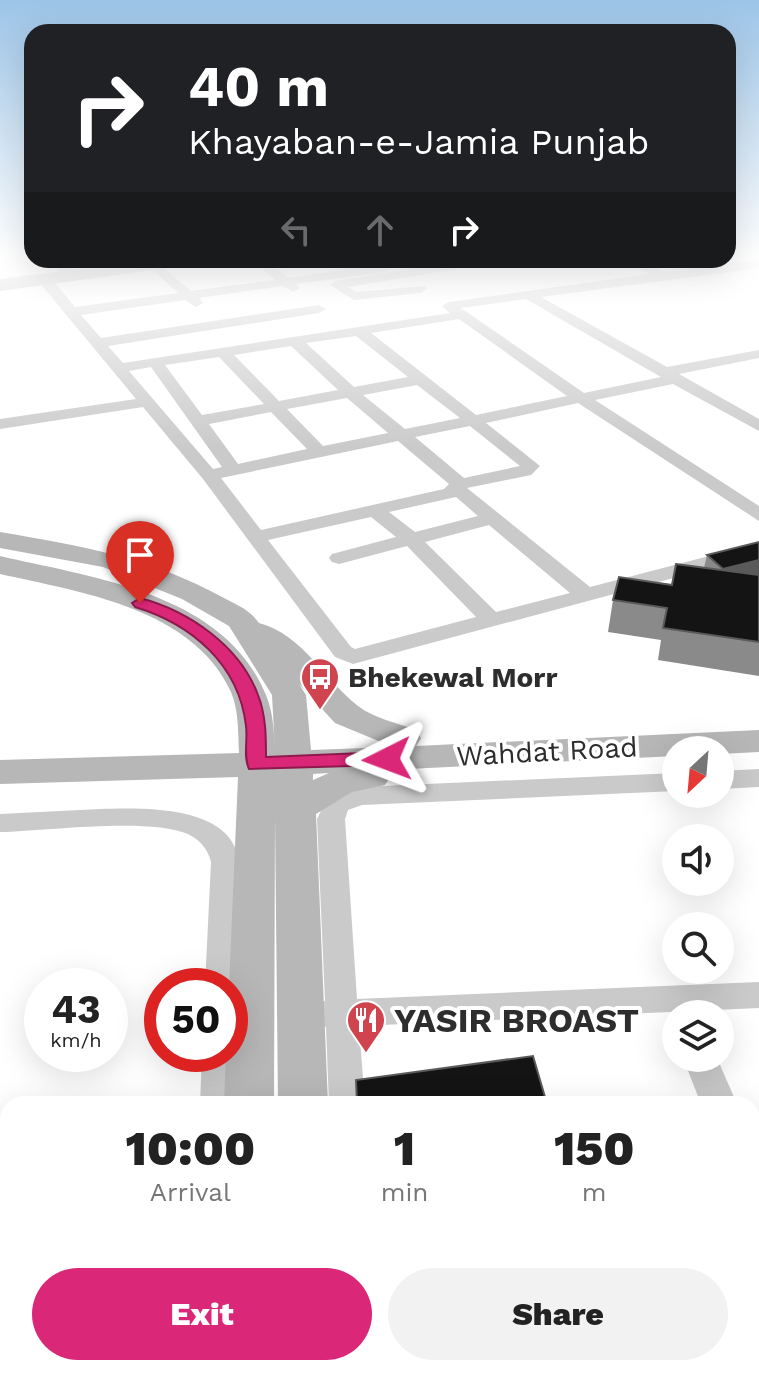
<!DOCTYPE html>
<style>
:root{--surface:#fff;--page:#f2f2f2;--text:#222;--muted:#767676;--accent:#db2777}
body{margin:0;font-family:"Work Sans",sans-serif;background:var(--page);color:var(--text);height:100vh;display:flex;flex-direction:column;font-size:30px;white-space:nowrap}
*{box-sizing:border-box;margin:0}
p{font-size:26px;color:var(--muted)}
.icon{flex:none;width:44px;height:44px;fill:none;stroke:currentColor;stroke-width:2;stroke-linecap:round;stroke-linejoin:round}
.map{position:relative;flex:1;overflow:hidden}
.side{position:absolute;left:0px;top:1096px;width:760px;height:280px;display:flex;flex-direction:column;background:var(--surface);border-radius:24px 24px 0 0;box-shadow:0 8px 32px #0002}
.side>*{flex:none}
.top-card{position:absolute;left:24px;top:24px;width:712px;height:244px;border-radius:24px;box-shadow:0 8px 32px #0002;background:#202124;color:#fff;overflow:hidden}
.needle{width:52px;rotate:206deg}
.fabs{position:absolute;left:662px;top:736px;display:grid;gap:16px}
.fabs a{display:grid;place-items:center;width:72px;height:72px;border-radius:50%;background:var(--surface);box-shadow:0 8px 32px #0002;font-size:40px}
.speed{position:absolute;left:24px;top:968px;display:flex;gap:16px;font-size:40px;font-weight:700;text-align:center}
.speed>*{display:grid;place-content:center;width:104px;height:104px;border-radius:50%;background:var(--surface);box-shadow:0 8px 32px #0002;line-height:1}
.speed small{font-size:20px;font-weight:400}
.speed .limit{border:12px solid #d22;background:#fff;color:#111}
.pin{position:absolute;display:grid;place-items:center;width:68px;height:68px;color:#fff;margin:-82px -34px;border-radius:50% 50% 50% 0;rotate:-45deg;box-shadow:0 0 8px #0007}
.pin .icon{rotate:45deg}
.me{position:absolute;width:88px;margin:-44px;rotate:267deg;stroke-linejoin:round;filter:drop-shadow(0 0 6px #0008)}
.turn{display:flex;align-items:center;gap:28px;height:168px;padding:0 32px;font-size:36px}
.turn .icon{width:104px;height:104px;stroke-width:2.5}
.turn b{display:block;font-size:56px;line-height:68px}
.lanes{display:flex;align-items:center;height:76px;padding:0 32px;background:#0003;justify-content:center;gap:40px;direction:ltr}
.lanes .off{opacity:.35}
.eta{display:flex;justify-content:space-evenly;align-items:center;height:136px;text-align:center}
.eta b{font-size:48px;font-weight:800;line-height:56px}
.button{display:flex;gap:16px;margin-top:auto;padding:16px 32px}
.button a{flex:1;height:92px;border-radius:48px;background:var(--accent);color:#fff;font-size:32px;font-weight:800;line-height:92px;text-align:center}
.button a+a{background:var(--page);color:var(--text)}
.map>svg:first-child{display:block}
.lines{fill:none;stroke-linecap:round;stroke-linejoin:round}
.street{fill:#cacaca;fill-rule:evenodd}
.secondary{fill:#b7b7b7;fill-rule:evenodd}
.wall{fill:#8a8a8a}
.shaded-wall{fill:#5a5a5a}
.building{fill:#141414;stroke:#5a5a5a;stroke-width:2}
.route{fill:#db2777;stroke:#8e194d;stroke-width:2}
.labels{text-anchor:middle;stroke-width:8;stroke-linejoin:round;paint-order:stroke}
.poi-label{font-size:28px;font-weight:bold;fill:#2d2d2d;stroke:#fff;text-anchor:start}
.street-label{font-size:28px;fill:#2d2d2d;stroke:#fff}
.near-poi-label{font-size:34px;font-weight:bold;fill:#2d2d2d;stroke:#fff;text-anchor:start}
</style>
<div class="map">
<svg width="759" height="1376" viewBox="0 0 759 1376">
<rect width="100%" height="100%" fill="#fff"/>
<g class="lines">
<path class="street" d="M 49,260 L 62,260 L 76,276 L 66,279 Z
M 253,260 L 267,260 L 288,278 L 385,264 L 391,268 L 385,272 L 296,284 L 300,288 L 293,292 L 283,286 L 199,298 L 203,303 L 196,307 L 185,300 L 81,315 L 101,338 L 319,305 L 326,309 L 319,313 L 108,346 L 123,363 L 450,313 L 442,306 L 449,302 L 650,274 L 621,260 L 638,260 L 666,272 L 759,260 L 759,268 L 541,297 L 667,367 L 759,350 L 759,358 L 679,374 L 759,419 L 759,431 L 673,384 L 595,400 L 759,506 L 759,521 L 578,403 L 486,423 L 540,466 L 531,475 L 467,488 L 590,587 L 759,543 L 759,555 L 353,664 L 335,657 L 203,479 L 143,407 L 0,429 L 0,419 L 136,399 L 39,282 L 39,276 L 49,276 L 75,307 L 178,293 L 151,268 L 151,262 L 155,261 L 191,291 L 275,280 ZM 526,299 L 661,377 L 584,393 L 461,308 ZM 459,319 L 567,396 L 476,415 L 371,333 ZM 356,336 L 408,377 L 354,387 L 306,343 ZM 291,346 L 338,390 L 279,401 L 234,355 ZM 219,357 L 264,404 L 202,415 L 165,365 ZM 151,367 L 222,467 L 213,469 L 129,371 ZM 417,385 L 460,418 L 405,429 L 363,395 ZM 347,398 L 388,433 L 323,446 L 287,409 ZM 271,412 L 307,449 L 238,464 L 209,424 ZM 470,426 L 520,466 L 464,478 L 415,437 ZM 398,441 L 449,484 L 444,489 L 261,530 L 221,478 ZM 456,497 L 478,516 L 415,532 L 389,512 ZM 371,517 L 396,537 L 332,554 L 329,558 L 332,562 L 339,564 L 407,546 L 476,617 L 355,649 L 351,647 L 268,540 ZM 489,525 L 570,593 L 496,612 L 425,542 Z
M 465,260 L 493,260 L 487,264 L 348,287 L 356,292 L 425,286 L 427,289 L 420,293 L 354,300 L 330,285 L 336,281 Z
M 759,769 L 759,787 L 720,789 L 720,771 Z
M 676,773 L 676,791 L 362,805 L 348,810 L 345,819 L 357,999 L 759,982 L 759,1008 L 359,1026 L 365,1104 L 329,1104 L 326,1027 L 314,1023 L 310,1014 L 314,1005 L 325,1001 L 317,819 L 327,798 L 359,787 Z
M 100,809 C 142,808 231,804 239,861 C 244,895 238,950 237,986 L 232,995 L 230,996 L 230,986 L 205,986 L 211,862 C 208,849 200,840 188,834 C 150,817 44,831 0,832 L 0,814 Z
M 230,1044 L 236,1054 L 236,1104 L 200,1104 L 202,1054 L 230,1054 Z
M 683,1058 L 717,1058 L 737,1104 L 701,1104 Z
M 752,1168 L 759,1170 L 759,1220 L 752,1217 Z
M 190,1368 L 232,1368 L 231,1376 L 189,1376 Z
M 339,1368 L 381,1368 L 382,1376 L 340,1376 Z"/>
<path class="secondary" d="M 150,260 L 199,260 L 190,265 L 0,291 L 0,279 Z
M 0,532 C 81,546 150,557 224,598 C 237,605 250,610 259,623 C 302,634 325,680 358,706 C 373,718 398,723 416,730 L 421,738 L 416,746 L 759,730 L 759,752 L 720,754 L 720,750 L 676,750 L 676,756 L 387,770 L 391,776 L 385,785 L 352,792 L 316,814 L 328,1104 L 278,1104 L 275,815 L 274,1104 L 224,1104 L 226,1054 L 230,1054 L 229,986 L 238,777 L 0,784 L 0,760 L 239,753 C 238,733 239,711 231,692 C 193,608 80,592 0,574 L 0,556 C 94,578 224,593 266,695 C 273,712 274,731 275,750 L 272,695 L 229,626 L 182,599 L 103,567 L 0,548 ZM 299,684 L 335,723 L 393,747 L 311,750 L 306,695 ZM 329,773 L 313,780 L 313,774 Z
M 218,1368 L 278,1368 L 278,1376 L 218,1376 Z
M 280,1368 L 340,1368 L 341,1376 L 281,1376 Z"/>
</g>
<path class="wall" d="M 759,542 L 759,676 L 658,660 L 661,640 L 608,632 L 613,600 L 672,585 L 704,568 L 707,555 Z"/>
<path class="shaded-wall" d="M 759,560 L 759,583 L 718,593 L 723,569 Z"/>
<path class="building" d="M 759,542 L 759,560 L 723,569 L 707,555 Z
M 676,564 L 759,575 L 759,642 L 663,628 L 667,608 L 613,600 L 619,577 L 672,585 Z
M 533,1056 L 547,1104 L 357,1104 L 356,1080 Z"/>
<linearGradient id="sky" x2="0" y2="1"><stop stop-color="#9cc4e7"/><stop offset="0.57" stop-color="#fff"/><stop offset="1" stop-color="#fff" stop-opacity="0"/></linearGradient>
<rect width="759" height="449" fill="url(#sky)"/>
<path class="route" d="M 140,598 C 189,611 240,646 258,695 C 266,715 266,737 266,757 L 387,752 L 397,759 L 387,765 L 249,769 C 243,756 248,740 246,726 C 239,664 191,624 135,607 L 132,603 Z"/>
<defs>
<g id="bus-pin" transform="scale(2)"><path d="M0 17L-7.5 6A9.5 9.5 0 1 1 7.5 6Z" fill="#cf444f" stroke="#fff"/><path d="M-5-6H5V4H4V6H2V4H-2V6H-4V4H-5ZM-3.5-4V0h7V-4ZM-3.5 1.2v1.5H-2V1.2ZM2 1.2v1.5H3.5V1.2Z" fill="#fff"/></g>
<g id="restaurant-pin" transform="scale(2)"><path d="M0 17L-7.5 6A9.5 9.5 0 1 1 7.5 6Z" fill="#cf444f" stroke="#fff"/><path d="M-5-6h1v4h1v-4h1v4h1v-4h1v5L-1.5 .5V6h-2V.5L-5-1ZM5-6V6H3V1.5H1.5Q1.5-4 5-6Z" fill="#fff"/></g>
</defs>
<g fill-rule="evenodd">
<use href="#bus-pin" x="320" y="677"/>
<use href="#restaurant-pin" x="366" y="1020"/>
</g>
<g class="labels">
<g class="poi-label">
<text x="348" y="687">Bhekewal Morr</text>
</g>
<g class="street-label">
<text transform="translate(547 751) rotate(-3)" y="10">Wahdat Road</text>
</g>
<g class="near-poi-label">
<text x="394" y="1032">YASIR BROAST</text>
</g>
</g>
</svg>
<div class="fabs">
<a><svg class="needle" viewBox="-14 -14 28 28"><path d="M0-13l5 13h-10z" fill="#e53935"/><path d="M0 13l5-13h-10z" fill="#767676"/></svg></a>
<a><svg class="icon" aria-label="sound" viewBox="0 0 24 24"><path d="M4 9h4l5-4v14l-5-4H4zM17 9q2 3 0 6"/></svg></a>
<a><svg class="icon" aria-label="search" viewBox="0 0 24 24"><circle cx="10" cy="10" r="6"/><path d="M15 15l6 6"/></svg></a>
<a><svg class="icon" aria-label="layers" viewBox="0 0 24 24"><path d="M12 4l9 5-9 5-9-5zM3 14l9 5 9-5"/></svg></a>
</div>
<div class="speed"><div>43<small>km/h</small></div><div class="limit">50</div></div>
<div class="pin" style="left:140px;top:603px;background:#d93025"><svg class="icon" aria-label="arrive" viewBox="0 0 24 24"><path d="M6 21V4h12l-3 4 3 4H6"/></svg></div>
<svg class="me" style="left:387px;top:759px" viewBox="-20 -20 40 40"><path d="M0-17L14 15 0 8-14 15z" fill="#db2777" stroke="#fff" stroke-width="4"/></svg>
<div class="top-card">
<div class="turn"><svg class="icon" aria-label="right" viewBox="0 0 24 24"><path d="M7 20v-9h11M14 6l5 5-5 5"/></svg><div><b>40 m</b>Khayaban-e-Jamia Punjab</div></div>
<div class="lanes"><svg class="icon off" aria-label="left" viewBox="0 0 24 24"><path d="M17 20v-9H6M10 6l-5 5 5 5"/></svg><svg class="icon off" aria-label="ahead" viewBox="0 0 24 24"><path d="M12 20V5M6 11l6-6 6 6"/></svg><svg class="icon" aria-label="right" viewBox="0 0 24 24"><path d="M7 20v-9h11M14 6l5 5-5 5"/></svg></div>
</div>
<section class="side">
<div class="eta">
<div><b>10:00</b><p>Arrival</p></div>
<div><b>1</b><p>min</p></div>
<div><b>150</b><p>m</p></div>
</div>
<div class="button"><a>Exit</a><a>Share</a></div>
</section>
</div>
